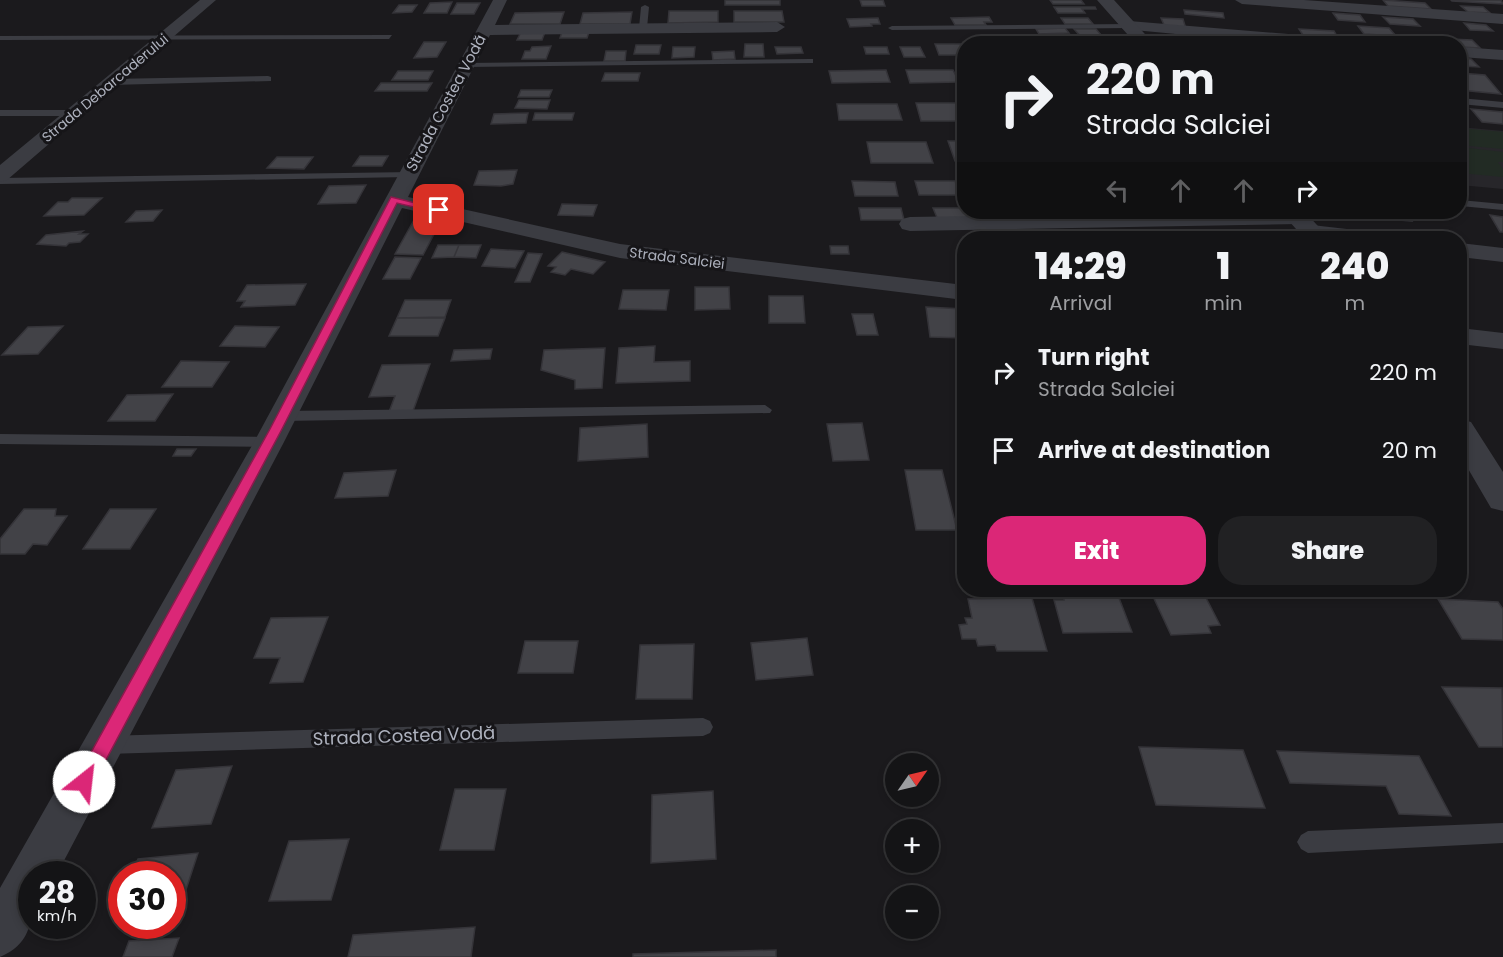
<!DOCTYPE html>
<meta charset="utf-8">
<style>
:root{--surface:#141416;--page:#212123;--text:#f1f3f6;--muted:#9d9ea1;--line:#333335;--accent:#db2777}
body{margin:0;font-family:Poppins,sans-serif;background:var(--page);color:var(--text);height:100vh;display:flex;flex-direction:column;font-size:22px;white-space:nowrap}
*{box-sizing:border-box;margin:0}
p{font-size:20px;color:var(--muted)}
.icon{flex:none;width:33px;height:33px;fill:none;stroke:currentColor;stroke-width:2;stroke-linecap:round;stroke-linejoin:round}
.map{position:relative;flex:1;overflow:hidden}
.side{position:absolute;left:957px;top:231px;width:510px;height:366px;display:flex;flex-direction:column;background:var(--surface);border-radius:24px;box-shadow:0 3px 9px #0003,0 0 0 2px var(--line)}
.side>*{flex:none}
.guide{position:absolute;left:957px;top:36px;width:510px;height:183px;border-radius:24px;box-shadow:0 3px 9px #0003,0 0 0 2px var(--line);background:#141416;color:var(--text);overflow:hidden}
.needle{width:39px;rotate:56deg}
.controls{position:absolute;left:885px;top:753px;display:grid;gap:12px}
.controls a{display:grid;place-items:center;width:54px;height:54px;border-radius:50%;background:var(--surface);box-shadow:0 3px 9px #0003,0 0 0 2px var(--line);font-size:30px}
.speed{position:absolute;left:18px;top:861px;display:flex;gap:12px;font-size:30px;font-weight:700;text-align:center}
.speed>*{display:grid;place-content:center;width:78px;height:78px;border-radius:50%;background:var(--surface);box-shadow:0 3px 9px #0003,0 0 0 2px var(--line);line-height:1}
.speed small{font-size:15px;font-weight:400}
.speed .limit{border:9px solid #d22;background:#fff;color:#111}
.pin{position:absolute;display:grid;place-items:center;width:51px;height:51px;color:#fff;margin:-26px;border-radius:12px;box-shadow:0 3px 9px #0006}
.me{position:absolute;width:66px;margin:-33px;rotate:29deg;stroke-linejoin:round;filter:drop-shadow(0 0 4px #0008)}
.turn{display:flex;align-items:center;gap:21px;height:126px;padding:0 30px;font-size:27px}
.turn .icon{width:78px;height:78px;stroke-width:2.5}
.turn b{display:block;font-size:42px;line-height:51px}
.lanes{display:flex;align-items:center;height:57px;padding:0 30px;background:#0003;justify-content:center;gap:30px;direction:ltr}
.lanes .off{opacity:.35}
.eta{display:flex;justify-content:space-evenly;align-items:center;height:102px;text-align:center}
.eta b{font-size:36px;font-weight:800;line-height:42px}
.cta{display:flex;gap:12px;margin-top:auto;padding:12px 30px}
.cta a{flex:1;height:69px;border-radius:24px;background:var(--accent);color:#fff;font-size:24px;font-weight:800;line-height:69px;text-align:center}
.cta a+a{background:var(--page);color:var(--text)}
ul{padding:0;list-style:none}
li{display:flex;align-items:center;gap:18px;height:78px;padding:0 30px}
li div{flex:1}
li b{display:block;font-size:22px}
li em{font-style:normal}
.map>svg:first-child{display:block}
.built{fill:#27262a}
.green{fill:#222b24}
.building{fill:#424247;stroke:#353439;stroke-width:1.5}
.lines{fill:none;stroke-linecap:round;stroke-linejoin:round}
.service{fill:#3b3c42;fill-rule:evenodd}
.minor{fill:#3b3c42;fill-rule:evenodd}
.tertiary{fill:#3b3c42;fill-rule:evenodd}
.route{fill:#db2777;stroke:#8e194d;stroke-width:1.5}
.labels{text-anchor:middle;stroke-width:6;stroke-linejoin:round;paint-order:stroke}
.far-street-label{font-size:14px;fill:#adb1bd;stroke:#161518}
.street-label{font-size:15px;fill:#adb1bd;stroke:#161518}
.near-street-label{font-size:18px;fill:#adb1bd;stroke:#161518}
</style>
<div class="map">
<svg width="1503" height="957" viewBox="0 0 1503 957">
<rect width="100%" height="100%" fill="#1b1a1d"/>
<path class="built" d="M 1460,127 L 1503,131 L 1503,189 L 1460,185 Z"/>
<path class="green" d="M 1460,128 L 1503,132 L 1503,149 L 1460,145 Z
M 1460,147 L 1503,152 L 1503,162 L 1498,162 L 1503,169 L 1503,177 L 1460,173 L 1460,162 L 1469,163 Z"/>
<path class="building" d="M 725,0 L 780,0 L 780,5 L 725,5 Z
M 860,0 L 883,0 L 885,6 L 862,6 Z
M 1050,0 L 1081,0 L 1084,4 L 1053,4 Z
M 1383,0 L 1425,3 L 1431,9 L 1388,6 Z
M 1451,0 L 1501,0 L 1503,4 L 1452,1 Z
M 452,2 L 447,13 L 424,13 L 430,3 Z
M 457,3 L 480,3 L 474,14 L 451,14 Z
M 399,5 L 417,5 L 412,12 L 393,13 Z
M 1461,6 L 1483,7 L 1490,13 L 1468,12 Z
M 1054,7 L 1095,7 L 1096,9 L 1082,9 L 1085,13 L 1058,13 Z
M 1184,10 L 1223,13 L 1224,18 L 1185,14 Z
M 669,11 L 718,11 L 718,22 L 668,23 Z
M 734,11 L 782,11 L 784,22 L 734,22 Z
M 564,12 L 560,24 L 510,24 L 515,13 Z
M 632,12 L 630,24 L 580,24 L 583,13 Z
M 1333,13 L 1360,15 L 1365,22 L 1338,20 Z
M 989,17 L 992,22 L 984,22 L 986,25 L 955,25 L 951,18 Z
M 1383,17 L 1413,19 L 1420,26 L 1390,24 Z
M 878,18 L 880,24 L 871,24 L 872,26 L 850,27 L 847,19 Z
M 1061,18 L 1088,18 L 1093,24 L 1065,24 Z
M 1161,18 L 1183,19 L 1186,29 L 1165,27 Z
M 1464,23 L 1486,25 L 1493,31 L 1470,30 Z
M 1358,26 L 1389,28 L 1396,36 L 1364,34 Z
M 1065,28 L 1069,33 L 1039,34 L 1036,29 Z
M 1074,29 L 1096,29 L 1102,36 L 1081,37 Z
M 1299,29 L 1334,31 L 1338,38 L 1303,35 Z
M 521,32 L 545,32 L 542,40 L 517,40 Z
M 562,32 L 589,32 L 587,38 L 560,38 Z
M 1175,33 L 1202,35 L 1206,44 L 1178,42 Z
M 1410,35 L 1431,37 L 1438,44 L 1417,44 Z
M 1450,39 L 1472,40 L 1480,48 L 1460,47 L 1460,44 Z
M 424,42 L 446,42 L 437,57 L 414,58 Z
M 745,44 L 763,44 L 764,57 L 744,57 Z
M 935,44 L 962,44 L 964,55 L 939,55 Z
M 636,45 L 661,45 L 659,54 L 634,54 Z
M 551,46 L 546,59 L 522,59 L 525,51 L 530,51 L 532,47 Z
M 673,47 L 695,47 L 694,57 L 672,58 Z
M 775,47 L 801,47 L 803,53 L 777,54 Z
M 864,47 L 887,47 L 889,54 L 866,54 Z
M 900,47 L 920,47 L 925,57 L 904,57 Z
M 606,51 L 626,51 L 625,61 L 604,61 Z
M 734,51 L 735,59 L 713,60 L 712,52 Z
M 1460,58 L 1471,59 L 1479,67 L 1460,66 Z
M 886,70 L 890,82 L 832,83 L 829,71 Z
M 906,70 L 953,70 L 959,82 L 910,83 Z
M 398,71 L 433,71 L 428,80 L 392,80 Z
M 605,73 L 640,73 L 638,81 L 602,81 Z
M 1460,73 L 1485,75 L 1501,94 L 1460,90 Z
M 381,83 L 432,83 L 427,91 L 375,91 Z
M 521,90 L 552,90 L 549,97 L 518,97 Z
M 519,100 L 550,100 L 547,109 L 515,108 Z
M 916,103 L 964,103 L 964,121 L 921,121 Z
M 837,104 L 897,104 L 902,120 L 839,120 Z
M 1471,109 L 1503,112 L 1503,124 L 1482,122 Z
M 528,113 L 526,123 L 491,124 L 494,114 Z
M 535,113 L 574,113 L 572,120 L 533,120 Z
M 948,141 L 964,141 L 964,161 L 955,161 Z
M 867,142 L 926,142 L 933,163 L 871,163 Z
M 360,156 L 388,156 L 382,166 L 353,166 Z
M 277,157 L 313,157 L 304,169 L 267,168 Z
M 517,170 L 513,184 L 501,186 L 474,185 L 479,171 Z
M 852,181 L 895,182 L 898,196 L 855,196 Z
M 915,181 L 955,181 L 960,195 L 919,195 Z
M 366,185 L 356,203 L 318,204 L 329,186 Z
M 72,198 L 102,198 L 84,215 L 44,216 L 58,202 L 68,202 Z
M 562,204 L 597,205 L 593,216 L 558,215 Z
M 859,208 L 901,208 L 904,220 L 861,220 Z
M 933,208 L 964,208 L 964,212 L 1055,212 L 1058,218 L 938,220 Z
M 162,210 L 153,221 L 126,222 L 136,211 Z
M 1090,212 L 1170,212 L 1174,216 L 1094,218 Z
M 1350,212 L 1406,212 L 1412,221 L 1352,216 Z
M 1490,215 L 1503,217 L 1503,232 L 1500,232 Z
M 414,220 L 441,221 L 423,255 L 395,254 Z
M 83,231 L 79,234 L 88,234 L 80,242 L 69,243 L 66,246 L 37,244 L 46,235 Z
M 438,245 L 459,245 L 454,257 L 432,258 Z
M 459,245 L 481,245 L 476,258 L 454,257 Z
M 830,246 L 848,246 L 849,254 L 831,254 Z
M 491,249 L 524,251 L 515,268 L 482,266 Z
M 562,252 L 605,262 L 593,274 L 571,269 L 565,275 L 551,272 L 556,267 L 548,266 Z
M 528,253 L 542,254 L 530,282 L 515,282 Z
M 395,257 L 421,258 L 410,279 L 383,279 Z
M 306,284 L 295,305 L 241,307 L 245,301 L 237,301 L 247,285 Z
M 695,287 L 729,287 L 730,309 L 695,310 Z
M 623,290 L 669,290 L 666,310 L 619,309 Z
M 769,296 L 803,296 L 805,323 L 769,323 Z
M 405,300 L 451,300 L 445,317 L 397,318 Z
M 926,307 L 964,309 L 964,338 L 930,337 Z
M 852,314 L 873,314 L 878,335 L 857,335 Z
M 397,318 L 445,318 L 438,336 L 389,336 Z
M 63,326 L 38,354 L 2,355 L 28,327 Z
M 235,326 L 279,327 L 265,347 L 220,346 Z
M 655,346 L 654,362 L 690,361 L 690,381 L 616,383 L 619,348 Z
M 605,348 L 602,388 L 575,389 L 575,380 L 541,370 L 544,350 Z
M 492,349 L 490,359 L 451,361 L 454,350 Z
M 181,361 L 229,362 L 212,387 L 162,387 Z
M 430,364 L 413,411 L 389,412 L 395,396 L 369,397 L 382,365 Z
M 173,394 L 155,421 L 108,421 L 127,395 Z
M 862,423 L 869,460 L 833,461 L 827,424 Z
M 647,424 L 648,457 L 578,461 L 580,428 Z
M 177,449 L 196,449 L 191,456 L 173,456 Z
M 958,469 L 964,469 L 964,509 Z
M 396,470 L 388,496 L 335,498 L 344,473 Z
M 905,470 L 942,470 L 957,530 L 916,530 Z
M 24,509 L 56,509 L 55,516 L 67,516 L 47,545 L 33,544 L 25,554 L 0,554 L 0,539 Z
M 110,509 L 156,509 L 130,549 L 83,549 Z
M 1073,590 L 1116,590 L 1132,632 L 1063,633 L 1054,600 L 1064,600 L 1062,591 Z
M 1150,590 L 1202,590 L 1220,625 L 1208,626 L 1211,633 L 1171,635 Z
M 1032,598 L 1047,651 L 997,651 L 995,645 L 978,646 L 976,639 L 962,639 L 959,625 L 967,624 L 965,618 L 972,618 L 968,599 Z
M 1438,599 L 1498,602 L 1503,609 L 1503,640 L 1462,639 Z
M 328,617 L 303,682 L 270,683 L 280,658 L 254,658 L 271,618 Z
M 807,638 L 813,675 L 756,680 L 751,643 Z
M 525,641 L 578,641 L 573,673 L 518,673 Z
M 694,644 L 692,699 L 636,699 L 640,645 Z
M 1442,687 L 1502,688 L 1503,747 L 1479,747 Z
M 1139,747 L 1243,750 L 1265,808 L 1156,805 Z
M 1277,751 L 1419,756 L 1451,816 L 1399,814 L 1386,786 L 1290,783 Z
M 232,766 L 211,824 L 152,828 L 176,770 Z
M 455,789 L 506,789 L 494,850 L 440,850 Z
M 713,791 L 716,859 L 651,863 L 652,795 Z
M 349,839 L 331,900 L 269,901 L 289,841 Z
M 198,853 L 178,914 L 172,914 L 172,874 L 132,874 L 138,859 Z
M 475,927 L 471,957 L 348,957 L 353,935 Z
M 179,938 L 172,957 L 123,957 L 129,941 Z
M 776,950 L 776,957 L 633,957 L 633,954 Z"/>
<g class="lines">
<path class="service" d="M 645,5 L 649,7 L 647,28 L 643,30 L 639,28 L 641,7 Z
M 1129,24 L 1132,28 L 892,30 L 888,28 L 892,26 Z
M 392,35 L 389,39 L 0,40 L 0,36 Z
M 810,59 L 813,59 L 813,63 L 466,67 L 462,65 L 466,63 Z
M 268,76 L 271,77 L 271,81 L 110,85 L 106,82 L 110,79 Z
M 1460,98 L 1503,102 L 1503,108 L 1460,104 Z
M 0,110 L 75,110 L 79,113 L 75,116 L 0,116 Z
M 413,172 L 413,176 L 409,177 L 0,184 L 0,178 Z
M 1460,200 L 1503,204 L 1503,210 L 1460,206 Z
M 765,405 L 772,410 L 770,413 L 283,421 L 276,416 L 283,411 Z
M 0,434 L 269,437 L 276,442 L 269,447 L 0,444 Z
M 703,718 L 710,721 L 713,727 L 710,733 L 703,736 L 106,754 L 99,751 L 96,745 L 99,739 L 106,736 Z
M 1503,823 L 1503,843 L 1308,853 L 1301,849 L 1297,842 L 1301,835 L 1308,831 Z"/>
<path class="minor" d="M 200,0 L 216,0 L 7,180 L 0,182 L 0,165 Z
M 493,0 L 507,0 L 495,25 L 777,22 L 785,27 L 777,32 L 490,35 L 408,197 L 620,244 L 964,285 L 964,300 L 620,258 L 402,208 L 284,442 L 57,874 L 32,874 C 32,909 38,941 0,957 L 0,888 L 254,442 Z
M 1235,0 L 1304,0 L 1503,14 L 1503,24 L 1242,4 Z
M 1129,21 L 1350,39 L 1358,44 L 1284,44 L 1123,29 L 1121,26 Z
M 1460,47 L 1503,50 L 1503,60 L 1460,57 Z
M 1228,212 L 1302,212 L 1308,217 L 1305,222 L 1297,224 L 910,231 L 902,229 L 899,224 L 902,219 L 910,217 Z
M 1312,225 L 1364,231 L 1372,233 L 1376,238 L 1304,237 L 1301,232 L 1304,227 Z
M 1460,243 L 1503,248 L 1503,262 L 1460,257 Z
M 1460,328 L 1503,333 L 1503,349 L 1460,344 Z"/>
<path class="tertiary" d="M 1097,0 L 1114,0 L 1154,44 L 1136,44 Z
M 1281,212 L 1305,212 L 1329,238 L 1304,238 Z
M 1460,419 L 1471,422 L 1503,472 L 1503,511 L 1491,508 L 1460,455 Z"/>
</g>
<path class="route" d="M 391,197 L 444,210 L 439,213 L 397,203 L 282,429 L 91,788 L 84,791 L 78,788 L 75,782 L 78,776 L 270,429 Z"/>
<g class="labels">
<g class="far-street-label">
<text transform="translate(105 88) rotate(-40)" y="5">Strada Debarcaderului</text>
<text transform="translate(677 258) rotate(7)" y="5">Strada Salciei</text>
</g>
<g class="street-label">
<text transform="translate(446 103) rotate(-62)" y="5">Strada Costea Vodă</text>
</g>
<g class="near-street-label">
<text transform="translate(404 736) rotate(-2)" y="6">Strada Costea Vodă</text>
</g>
</g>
</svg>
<div class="controls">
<a><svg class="needle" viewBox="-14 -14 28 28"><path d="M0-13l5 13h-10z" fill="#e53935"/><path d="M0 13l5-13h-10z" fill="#9d9ea1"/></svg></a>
<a>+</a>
<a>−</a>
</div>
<div class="speed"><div>28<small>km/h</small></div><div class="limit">30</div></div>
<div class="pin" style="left:439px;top:210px;background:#d93025"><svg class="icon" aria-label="arrive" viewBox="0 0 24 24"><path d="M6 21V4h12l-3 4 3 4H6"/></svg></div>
<svg class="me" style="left:84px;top:782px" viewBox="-20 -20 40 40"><circle r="19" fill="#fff"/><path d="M0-13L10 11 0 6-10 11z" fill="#db2777"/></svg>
<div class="guide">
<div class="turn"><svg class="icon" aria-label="right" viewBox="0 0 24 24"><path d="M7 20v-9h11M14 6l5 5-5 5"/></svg><div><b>220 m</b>Strada Salciei</div></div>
<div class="lanes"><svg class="icon off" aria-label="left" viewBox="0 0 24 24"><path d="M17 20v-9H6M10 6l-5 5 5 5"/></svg><svg class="icon off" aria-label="ahead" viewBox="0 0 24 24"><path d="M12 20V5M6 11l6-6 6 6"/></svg><svg class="icon off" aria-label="ahead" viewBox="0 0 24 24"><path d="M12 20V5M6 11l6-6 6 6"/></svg><svg class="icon" aria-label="right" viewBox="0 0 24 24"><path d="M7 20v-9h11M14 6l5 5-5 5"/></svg></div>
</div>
<section class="side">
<div class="eta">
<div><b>14:29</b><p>Arrival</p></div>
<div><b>1</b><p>min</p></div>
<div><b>240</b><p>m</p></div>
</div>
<ul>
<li><svg class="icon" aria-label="right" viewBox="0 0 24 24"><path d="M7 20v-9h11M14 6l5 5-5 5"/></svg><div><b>Turn right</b><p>Strada Salciei</p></div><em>220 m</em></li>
<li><svg class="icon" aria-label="arrive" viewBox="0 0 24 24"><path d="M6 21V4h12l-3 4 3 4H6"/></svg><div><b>Arrive at destination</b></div><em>20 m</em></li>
</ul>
<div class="cta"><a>Exit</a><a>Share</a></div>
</section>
</div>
